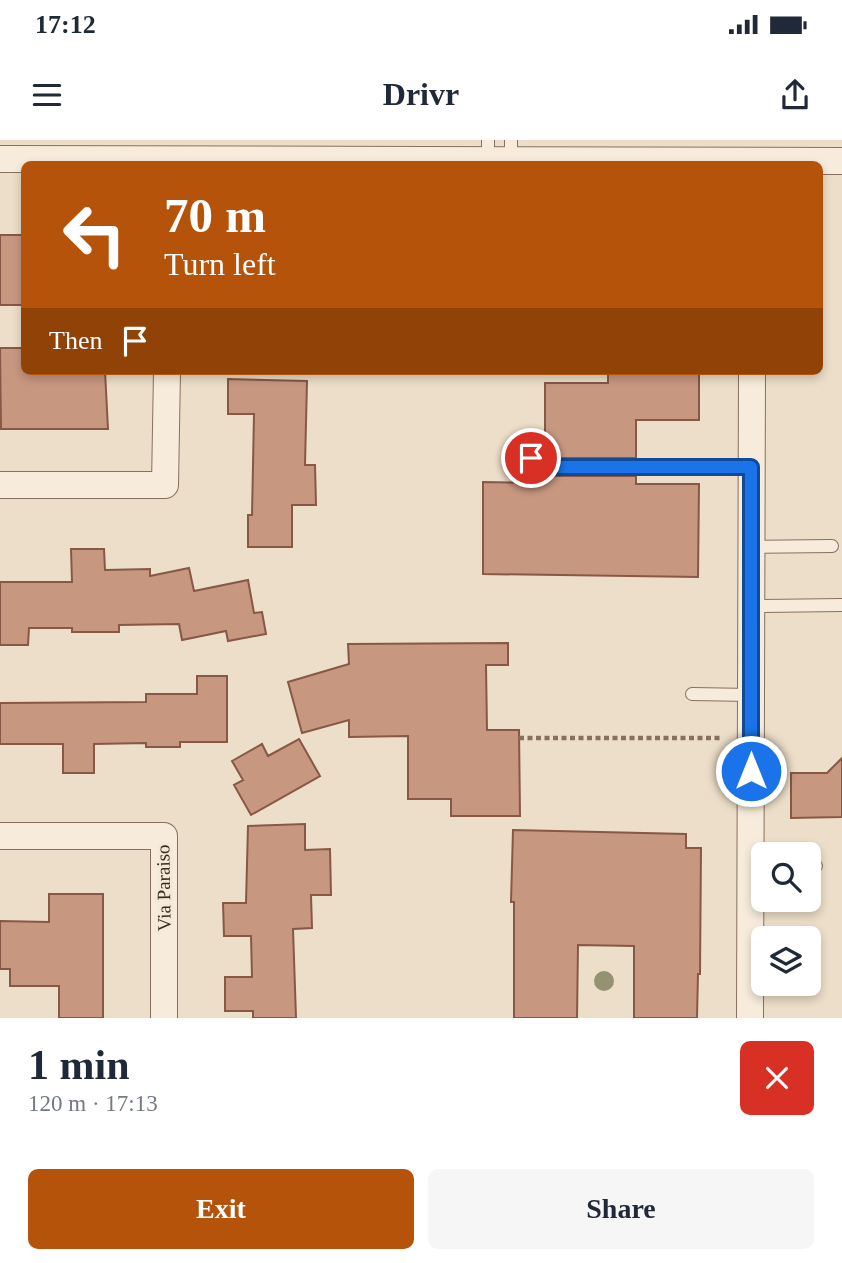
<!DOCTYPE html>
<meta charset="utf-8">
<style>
:root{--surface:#fff;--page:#f6f6f7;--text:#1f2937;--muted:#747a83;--accent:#b45309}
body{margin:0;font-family:Georgia,serif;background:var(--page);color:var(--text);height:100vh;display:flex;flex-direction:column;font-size:26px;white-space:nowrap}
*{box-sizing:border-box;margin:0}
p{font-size:23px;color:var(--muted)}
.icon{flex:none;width:38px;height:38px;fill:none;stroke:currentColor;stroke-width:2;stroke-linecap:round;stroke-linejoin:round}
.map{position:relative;height:878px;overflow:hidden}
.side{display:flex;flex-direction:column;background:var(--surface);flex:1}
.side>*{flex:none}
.hud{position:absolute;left:21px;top:21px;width:802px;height:214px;border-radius:10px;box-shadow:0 4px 10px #0003;background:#b45309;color:#fff;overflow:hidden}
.buttons{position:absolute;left:751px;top:702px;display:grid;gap:14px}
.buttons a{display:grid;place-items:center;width:70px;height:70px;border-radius:10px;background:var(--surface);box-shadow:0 4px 10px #0003;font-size:35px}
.pin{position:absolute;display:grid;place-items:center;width:60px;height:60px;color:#fff;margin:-30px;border:4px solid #fff;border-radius:50%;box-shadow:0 2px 7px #0007}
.me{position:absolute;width:77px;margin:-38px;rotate:0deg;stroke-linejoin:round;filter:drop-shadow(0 0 5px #0008)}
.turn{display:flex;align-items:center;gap:24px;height:147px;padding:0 28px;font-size:32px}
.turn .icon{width:91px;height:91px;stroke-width:2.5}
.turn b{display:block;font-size:49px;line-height:60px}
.then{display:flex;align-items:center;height:66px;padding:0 28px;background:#0003;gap:14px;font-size:26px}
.round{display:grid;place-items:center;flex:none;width:74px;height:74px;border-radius:10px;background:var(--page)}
.overview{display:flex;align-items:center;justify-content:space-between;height:119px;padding:0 28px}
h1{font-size:42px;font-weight:700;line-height:52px}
.primary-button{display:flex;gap:14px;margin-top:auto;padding:14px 28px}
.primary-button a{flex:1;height:80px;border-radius:10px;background:var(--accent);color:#fff;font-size:28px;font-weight:700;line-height:80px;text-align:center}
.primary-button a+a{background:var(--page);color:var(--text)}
.status{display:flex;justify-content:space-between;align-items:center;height:49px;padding:0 35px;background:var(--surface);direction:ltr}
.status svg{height:19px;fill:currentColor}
header{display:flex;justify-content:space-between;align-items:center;height:91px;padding:0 28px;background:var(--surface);font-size:32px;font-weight:700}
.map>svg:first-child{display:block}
.building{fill:#c89780;stroke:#865845;stroke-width:2}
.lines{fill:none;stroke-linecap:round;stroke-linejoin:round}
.service-casing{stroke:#88705e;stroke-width:14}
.minor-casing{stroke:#88705e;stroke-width:28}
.path{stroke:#88705e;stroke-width:4.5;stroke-dasharray:5 3.5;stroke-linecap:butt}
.service{stroke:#f7ecdb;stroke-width:12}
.minor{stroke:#f7ecdb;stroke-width:26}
.tree{fill:#959271}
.route-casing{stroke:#114b97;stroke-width:18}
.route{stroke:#1a73e8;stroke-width:12}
.labels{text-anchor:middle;stroke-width:6;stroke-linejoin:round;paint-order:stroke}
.street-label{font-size:19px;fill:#392a21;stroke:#f4e9d8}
</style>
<div class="status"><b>17:12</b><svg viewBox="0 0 49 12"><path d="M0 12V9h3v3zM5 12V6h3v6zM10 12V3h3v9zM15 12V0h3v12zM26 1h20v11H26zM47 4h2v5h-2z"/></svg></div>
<header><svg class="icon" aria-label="menu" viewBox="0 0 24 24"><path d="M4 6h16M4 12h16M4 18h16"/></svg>Drivr<svg class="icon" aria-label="share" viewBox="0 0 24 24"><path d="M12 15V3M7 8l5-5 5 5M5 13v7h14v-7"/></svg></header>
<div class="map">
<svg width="842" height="878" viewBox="0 0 842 878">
<rect width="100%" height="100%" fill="#ecdec8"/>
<path class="building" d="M 0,95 L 24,95 L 24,165 L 0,165 Z
M 0,208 L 24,208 L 24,231 L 105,231 L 108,289 L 1,289 Z
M 608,231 L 699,231 L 699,280 L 636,280 L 636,318 L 545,318 L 545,243 L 608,243 Z
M 228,239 L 307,241 L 305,325 L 315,325 L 316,365 L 292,365 L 292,407 L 248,407 L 248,375 L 252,375 L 254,274 L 228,274 Z
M 545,336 L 636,336 L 636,344 L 699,344 L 698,437 L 483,434 L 483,342 L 545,343 Z
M 71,409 L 104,409 L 105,430 L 150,429 L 150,436 L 189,428 L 194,451 L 248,440 L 254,473 L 262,472 L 266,494 L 228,501 L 226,491 L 182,500 L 179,484 L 119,485 L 119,492 L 72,492 L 72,488 L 29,488 L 28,505 L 0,505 L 0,442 L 72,442 Z
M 508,503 L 508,525 L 486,525 L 487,590 L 519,590 L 520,676 L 451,676 L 451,659 L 408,659 L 408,596 L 349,597 L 349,580 L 302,593 L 288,542 L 349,524 L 348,504 Z
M 197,536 L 227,536 L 227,602 L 180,602 L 180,607 L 146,607 L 146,603 L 94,604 L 94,633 L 63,633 L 63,604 L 0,604 L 0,563 L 146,562 L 146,554 L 197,554 Z
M 299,599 L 320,636 L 251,675 L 234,645 L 243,640 L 232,621 L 262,604 L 268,616 Z
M 842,618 L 842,677 L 791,678 L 791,633 L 827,633 Z
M 305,684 L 305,710 L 330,709 L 331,755 L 311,755 L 312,788 L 293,789 L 296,878 L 253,878 L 253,871 L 225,871 L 225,837 L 252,837 L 251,796 L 224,796 L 223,763 L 246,763 L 248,686 Z
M 513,690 L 686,694 L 686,708 L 701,708 L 700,834 L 698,834 L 697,878 L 634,878 L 634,806 L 578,805 L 577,878 L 514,878 L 514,762 L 511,762 Z
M 49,754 L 103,754 L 103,878 L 59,878 L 59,846 L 10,846 L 10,829 L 0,829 L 0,781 L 49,782 Z"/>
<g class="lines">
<g class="service-casing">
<path id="service" d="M 511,0 L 511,21
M 488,21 L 488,0
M 519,310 L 543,327 L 751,327
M 751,407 L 832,406
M 751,466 L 842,465
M 692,554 L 751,555
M 808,725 L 816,726"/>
</g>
<g class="minor-casing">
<path id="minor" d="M 0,19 L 842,21
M 0,345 L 165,345 L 167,231
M 0,696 L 164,696 L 164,878
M 750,878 L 752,231"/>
</g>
<path class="path" d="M 519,598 L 720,598"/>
<use href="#service" class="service"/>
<use href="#minor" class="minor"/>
</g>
<circle class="tree" cx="604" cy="841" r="10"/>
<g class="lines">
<g class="route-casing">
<path id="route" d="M 531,318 L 543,327 L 751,327 L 751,631"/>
</g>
<use href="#route" class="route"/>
</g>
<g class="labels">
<g class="street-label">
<text transform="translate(163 748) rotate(-91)" y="7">Via Paraiso</text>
</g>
</g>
</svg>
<div class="buttons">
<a><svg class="icon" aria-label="search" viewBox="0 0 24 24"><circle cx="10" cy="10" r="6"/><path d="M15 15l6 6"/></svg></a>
<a><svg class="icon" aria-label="layers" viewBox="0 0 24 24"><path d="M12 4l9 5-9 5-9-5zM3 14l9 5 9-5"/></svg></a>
</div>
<div class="pin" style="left:531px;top:318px;background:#d93025"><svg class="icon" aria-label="arrive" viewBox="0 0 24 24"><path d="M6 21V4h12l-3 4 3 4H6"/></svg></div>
<svg class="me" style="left:751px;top:631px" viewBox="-20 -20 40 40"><circle r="17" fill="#1a73e8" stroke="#fff" stroke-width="3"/><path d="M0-11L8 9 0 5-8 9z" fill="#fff"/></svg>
<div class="hud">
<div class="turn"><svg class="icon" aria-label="left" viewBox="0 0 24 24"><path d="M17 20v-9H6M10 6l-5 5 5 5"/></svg><div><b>70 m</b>Turn left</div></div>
<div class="then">Then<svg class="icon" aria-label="arrive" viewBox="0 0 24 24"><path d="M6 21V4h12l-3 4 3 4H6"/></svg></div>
</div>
</div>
<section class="side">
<div class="overview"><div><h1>1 min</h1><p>120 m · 17:13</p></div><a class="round" style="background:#d93025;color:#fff"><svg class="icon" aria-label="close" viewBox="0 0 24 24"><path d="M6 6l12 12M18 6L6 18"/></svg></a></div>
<div class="primary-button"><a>Exit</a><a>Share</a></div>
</section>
